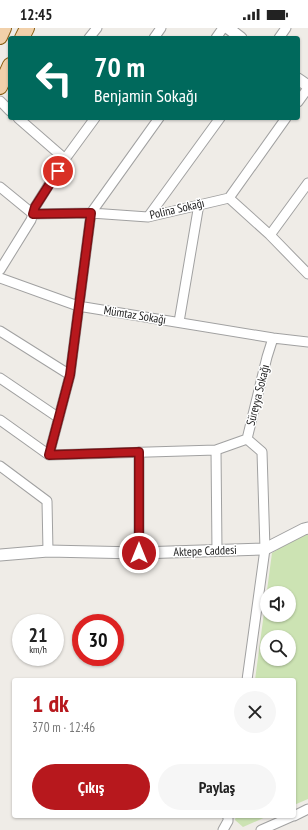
<!DOCTYPE html>
<html lang="tr">
<meta charset="utf-8">
<style>
:root{--surface:#fff;--page:#f6f6f6;--text:#222;--muted:#767676;--accent:#b7181d}
body{margin:0;font-family:"PT Sans Narrow",sans-serif;background:var(--page);color:var(--text);height:100vh;display:flex;flex-direction:column;font-size:15px;white-space:nowrap}
*{box-sizing:border-box;margin:0}
p{font-size:13px;color:var(--muted)}
.icon{flex:none;width:22px;height:22px;fill:none;stroke:currentColor;stroke-width:2;stroke-linecap:round;stroke-linejoin:round}
.map{position:relative;flex:1;overflow:hidden}
.sheet{position:absolute;left:12px;top:650px;width:284px;height:140px;display:flex;flex-direction:column;background:var(--surface);border-radius:4px;box-shadow:0 1px 3px #0004}
.sheet>*{flex:none}
.hud{position:absolute;left:8px;top:8px;width:292px;height:84px;border-radius:4px;box-shadow:0 1px 3px #0004;background:#00695c;color:#fff;overflow:hidden}
.tools{position:absolute;left:260px;top:558px;display:grid;gap:8px}
.tools a{display:grid;place-items:center;width:36px;height:36px;border-radius:50%;background:var(--surface);box-shadow:0 1px 3px #0004;font-size:20px}
.speed{position:absolute;left:12px;top:586px;display:flex;gap:8px;font-size:20px;font-weight:700;text-align:center}
.speed>*{display:grid;place-content:center;width:52px;height:52px;border-radius:50%;background:var(--surface);box-shadow:0 1px 3px #0004;line-height:1}
.speed small{font-size:10px;font-weight:400}
.speed .limit{border:6px solid #d22;background:#fff;color:#111}
.pin{position:absolute;display:grid;place-items:center;width:34px;height:34px;color:#fff;margin:-17px;border:2px solid #fff;border-radius:50%;box-shadow:0 1px 4px #0007}
.me{position:absolute;width:44px;margin:-22px;rotate:0deg;stroke-linejoin:round;filter:drop-shadow(0 0 3px #0008)}
.turn{display:flex;align-items:center;gap:14px;height:84px;padding:0 20px;font-size:18px}
.turn .icon{width:52px;height:52px;stroke-width:2.5}
.turn b{display:block;font-size:28px;line-height:34px}
.round{display:grid;place-items:center;flex:none;width:42px;height:42px;border-radius:21px;background:var(--page)}
.summary{display:flex;align-items:center;justify-content:space-between;height:68px;padding:0 20px}
h1{font-size:24px;font-weight:700;line-height:30px;color:var(--accent)}
.action{display:flex;gap:8px;margin-top:auto;padding:8px 20px}
.action a{flex:1;height:46px;border-radius:24px;background:var(--accent);color:#fff;font-size:16px;font-weight:700;line-height:46px;text-align:center}
.action a+a{background:var(--page);color:var(--text)}
.status{display:flex;justify-content:space-between;align-items:center;height:28px;padding:0 20px;background:var(--surface);direction:ltr}
.status svg{height:11px;fill:currentColor}
.map>svg:first-child{display:block}
.grass{fill:#cce3b3;fill-rule:evenodd}
.lines{fill:none;stroke-linecap:round;stroke-linejoin:round}
.minor-casing{stroke:#a1a1a1;stroke-width:11}
.tertiary-casing{stroke:#a1a1a1;stroke-width:13}
.primary-casing{stroke:#895e12;stroke-width:16}
.minor{stroke:#fff;stroke-width:9}
.tertiary{stroke:#fff;stroke-width:11}
.primary{stroke:#f1d0aa;stroke-width:14}
.route-casing{stroke:#771013;stroke-width:10}
.route{stroke:#b7181d;stroke-width:7}
.labels{text-anchor:middle;stroke-width:3;stroke-linejoin:round;paint-order:stroke}
.street-label{font-size:12px;fill:#202020;stroke:#fff}
</style>
<div class="status"><b>12:45</b><svg viewBox="0 0 49 12"><path d="M0 12V9h3v3zM5 12V6h3v6zM10 12V3h3v9zM15 12V0h3v12zM26 1h20v11H26zM47 4h2v5h-2z"/></svg></div>
<div class="map">
<svg width="308" height="802" viewBox="0 0 308 802">
<rect width="100%" height="100%" fill="#efece7"/>
<path class="grass" d="M 305,504 L 308,504 L 308,771 L 294,777 L 294,652 L 255,652 L 272,525 ZM 267,565 L 289,565 L 289,587 L 267,587 ZM 267,609 L 289,609 L 289,631 L 267,631 Z
M 236,788 L 268,788 L 243,799 L 235,792 Z"/>
<g class="lines">
<g class="minor-casing">
<path id="minor" d="M 89,10 L 97,0
M 154,10 L 161,0
M 216,10 L 223,0
M 279,10 L 286,0
M 0,73 L 10,83
M 298,74 L 308,60
M 18,90 L 65,131
M 0,159 L 33,186 L 91,185 L 148,189 L 229,170 L 270,207 L 308,246
M 229,170 L 286,90
M 148,189 L 220,90
M 270,207 L 308,155
M 0,242 L 31,192 L 35,179 L 65,131 L 95,90
M 0,250 L 78,278 L 273,310 L 308,314
M 179,294 L 199,176
M 0,303 L 70,347
M 0,350 L 59,390
M 0,392 L 49,427 L 216,422
M 247,411 L 262,424 L 265,521 L 247,652
M 49,427 L 70,347 L 91,185 L 159,90
M 0,438 L 47,473 L 48,523
M 217,523 L 216,422 L 247,411 L 267,329 L 273,310
M 139,525 L 139,424
M 294,788 L 308,781
M 223,802 L 228,793 L 228,788
M 261,802 L 293,788"/>
</g>
<g class="tertiary-casing">
<path id="tertiary" d="M 228,0 L 241,10
M 298,51 L 308,58
M 0,527 L 48,523 L 139,525 L 265,521 L 304,501 L 308,500"/>
</g>
<g class="primary-casing">
<path id="primary" d="M 0,9 L 4,0
M 22,10 L 27,0
M 0,59 L 10,37"/>
</g>
<use href="#minor" class="minor"/>
<use href="#tertiary" class="tertiary"/>
<use href="#primary" class="primary"/>
</g>
<g class="lines">
<g class="route-casing">
<path id="route" d="M 58,143 L 35,179 L 33,186 L 91,185 L 70,347 L 49,427 L 139,424 L 139,525"/>
</g>
<use href="#route" class="route"/>
</g>
<g class="labels">
<g class="street-label">
<text transform="translate(177 181) rotate(-13)" y="4">Polina Sokağı</text>
<text transform="translate(135 287) rotate(9)" y="4">Mümtaz Sokağı</text>
<text transform="translate(258 367) rotate(-76)" y="4">Süreyya Sokağı</text>
<text transform="translate(205 523) rotate(-2)" y="4">Aktepe Caddesi</text>
</g>
</g>
</svg>
<div class="tools">
<a><svg class="icon" aria-label="sound" viewBox="0 0 24 24"><path d="M4 9h4l5-4v14l-5-4H4zM17 9q2 3 0 6"/></svg></a>
<a><svg class="icon" aria-label="search" viewBox="0 0 24 24"><circle cx="10" cy="10" r="6"/><path d="M15 15l6 6"/></svg></a>
</div>
<div class="speed"><div>21<small>km/h</small></div><div class="limit">30</div></div>
<div class="pin" style="left:58px;top:143px;background:#d93025"><svg class="icon" aria-label="arrive" viewBox="0 0 24 24"><path d="M6 21V4h12l-3 4 3 4H6"/></svg></div>
<svg class="me" style="left:139px;top:525px" viewBox="-20 -20 40 40"><circle r="17" fill="#b7181d" stroke="#fff" stroke-width="3"/><path d="M0-11L8 9 0 5-8 9z" fill="#fff"/></svg>
<div class="hud">
<div class="turn"><svg class="icon" aria-label="left" viewBox="0 0 24 24"><path d="M17 20v-9H6M10 6l-5 5 5 5"/></svg><div><b>70 m</b>Benjamin Sokağı</div></div>
</div>
<section class="sheet">
<div class="summary"><div><h1>1 dk</h1><p>370 m · 12:46</p></div><a class="round"><svg class="icon" aria-label="close" viewBox="0 0 24 24"><path d="M6 6l12 12M18 6L6 18"/></svg></a></div>
<div class="action"><a>Çıkış</a><a>Paylaş</a></div>
</section>
</div>
